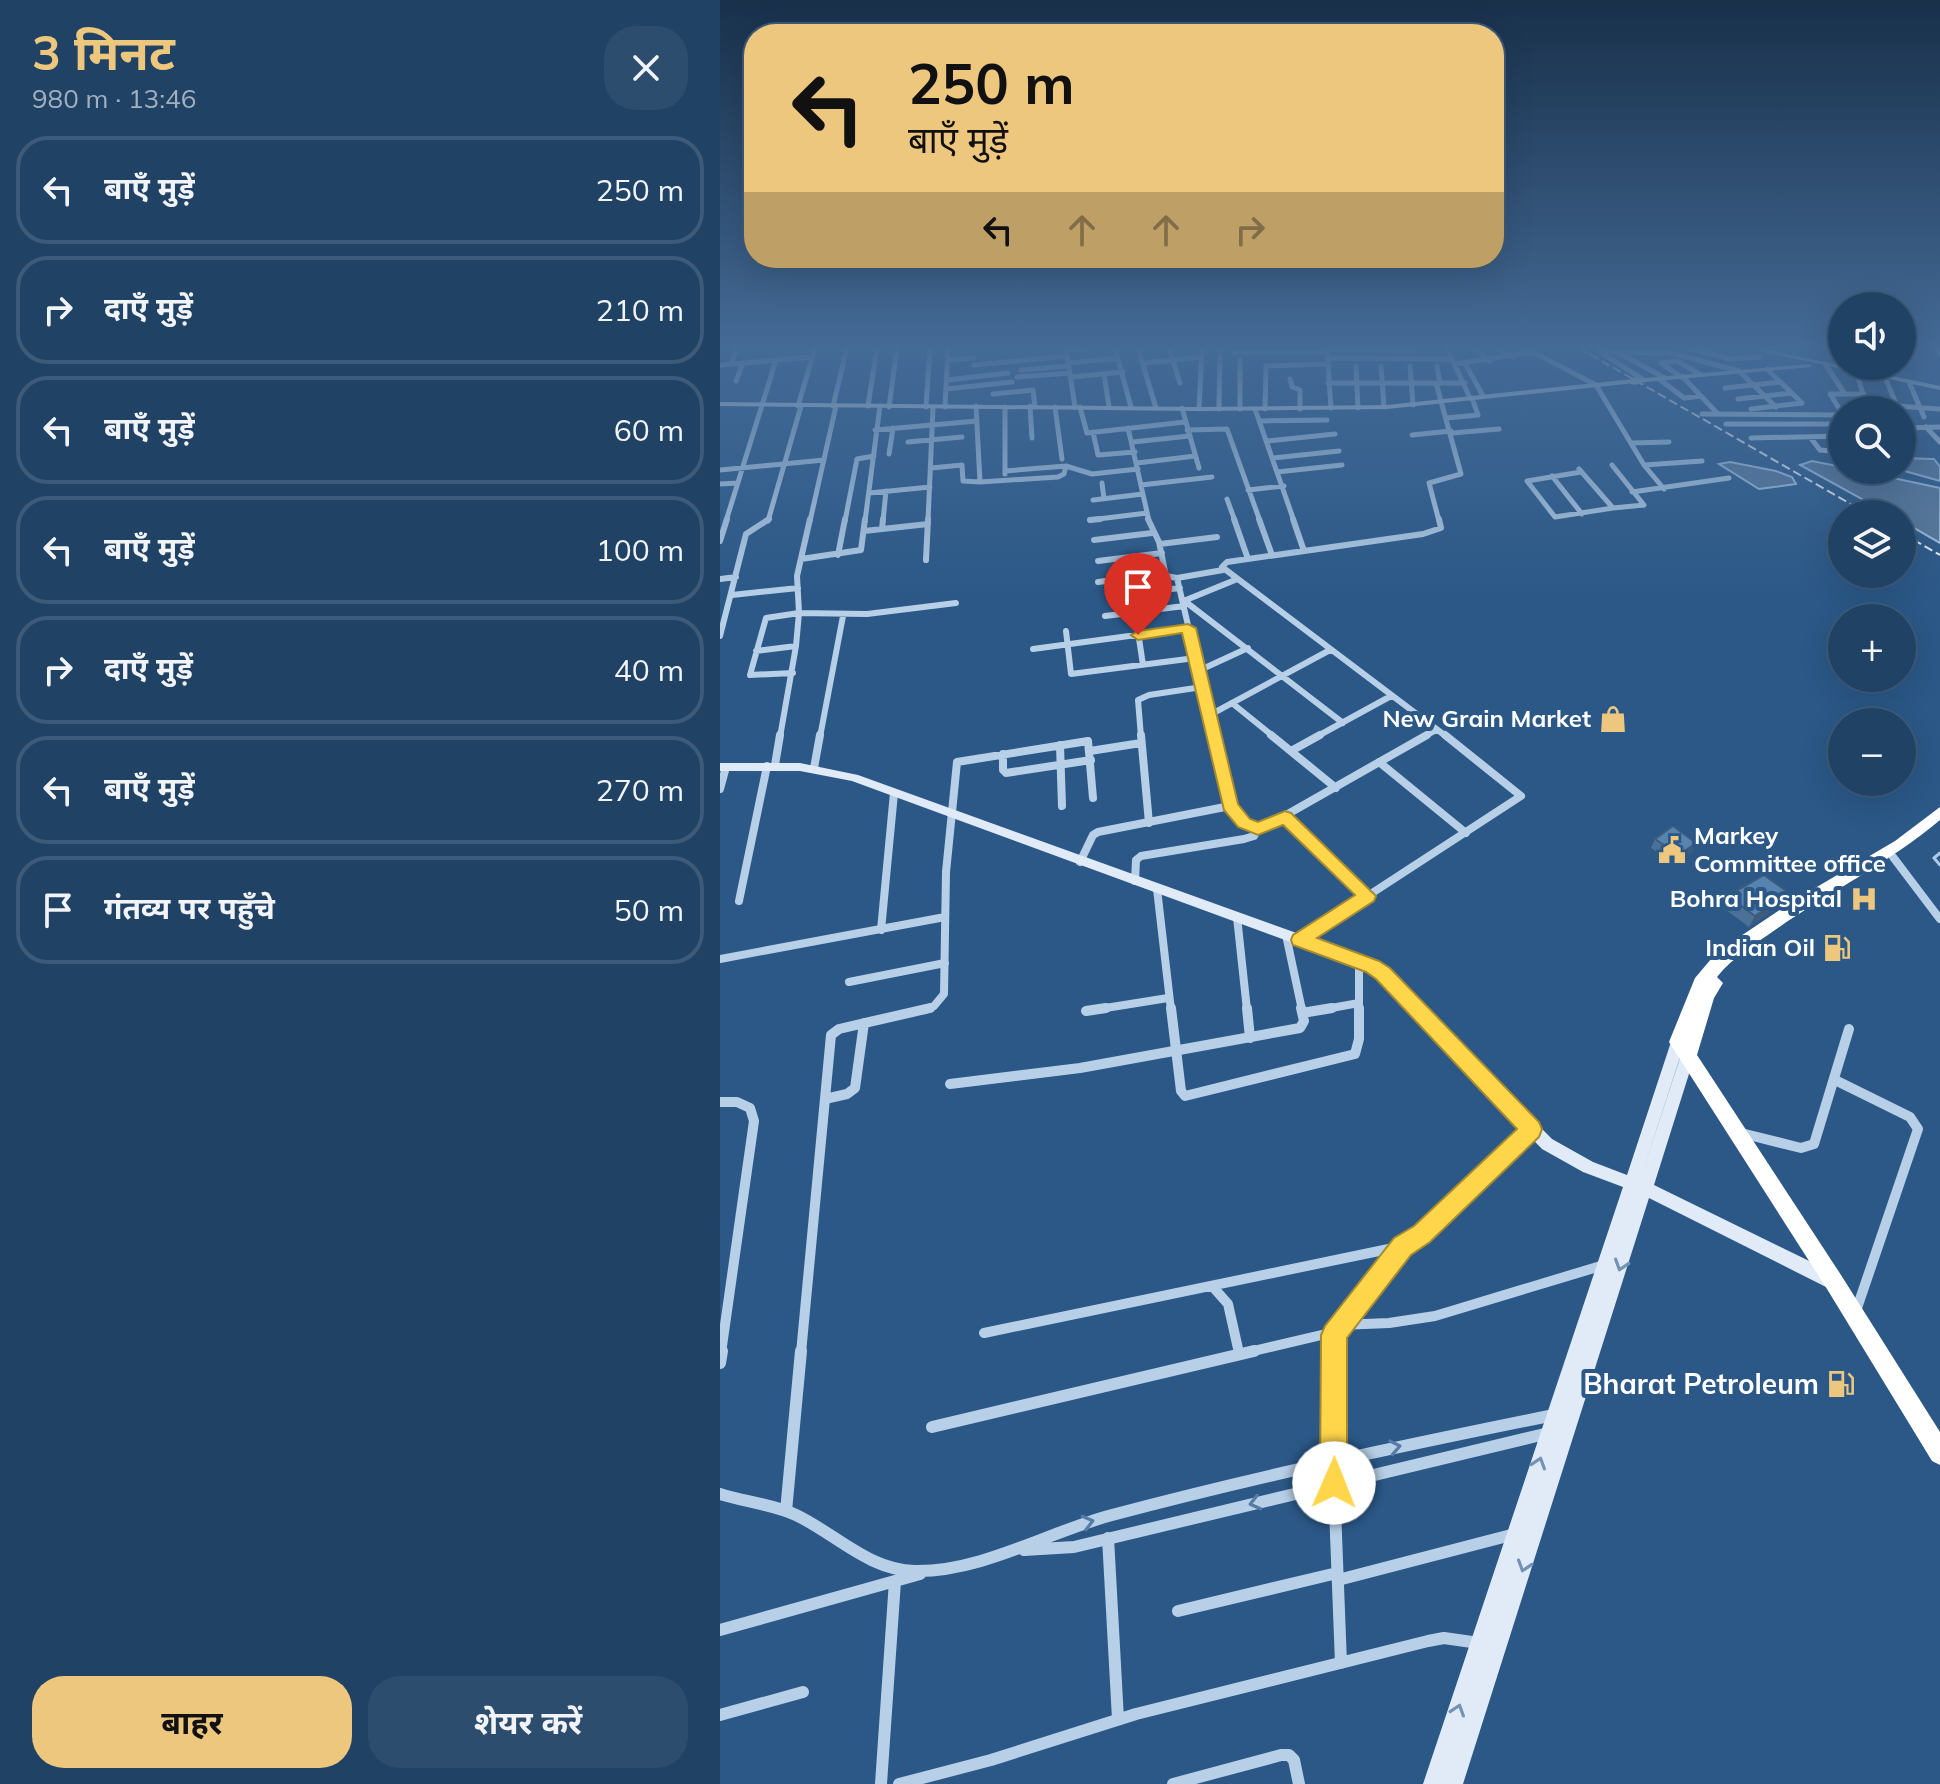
<!DOCTYPE html>
<html lang="hi">
<meta charset="utf-8">
<style>
:root{--surface:#204265;--page:#2d4d6e;--text:#f1f3f6;--muted:#a2b0bf;--line:#3d5b79;--accent:#eec77f}
body{margin:0;font-family:Mulish,"Noto Sans Devanagari",sans-serif;background:var(--page);color:var(--text);height:100vh;display:flex;flex-direction:column;font-size:30px;white-space:nowrap}
*{box-sizing:border-box;margin:0}
p{font-size:26px;color:var(--muted)}
.icon{flex:none;width:44px;height:44px;fill:none;stroke:currentColor;stroke-width:2;stroke-linecap:round;stroke-linejoin:round}
.map{position:relative;flex:1;overflow:hidden}
.drawer{display:flex;flex-direction:column;background:var(--surface);width:720px}
.drawer>*{flex:none}
.banner{position:absolute;left:24px;top:24px;width:760px;height:244px;border-radius:32px;box-shadow:0 8px 32px #0002,0 0 0 2px var(--line);background:#eec77f;color:#111;overflow:hidden}
.controls{position:absolute;left:1108px;top:292px;display:grid;gap:16px}
.controls a{display:grid;place-items:center;width:88px;height:88px;border-radius:50%;background:var(--surface);box-shadow:0 8px 32px #0002,0 0 0 2px var(--line);font-size:40px}
.pin{position:absolute;display:grid;place-items:center;width:68px;height:68px;color:#fff;margin:-82px -34px;border-radius:50% 50% 50% 0;rotate:-45deg;box-shadow:0 0 8px #0007}
.pin .icon{rotate:45deg}
.me{position:absolute;width:88px;margin:-44px;rotate:1deg;stroke-linejoin:round;filter:drop-shadow(0 0 6px #0008)}
.turn{display:flex;align-items:center;gap:28px;height:168px;padding:0 32px;font-size:36px}
.turn .icon{width:104px;height:104px;stroke-width:2.5}
.turn b{display:block;font-size:56px;line-height:68px}
.lanes{display:flex;align-items:center;height:76px;padding:0 32px;background:#0003;justify-content:center;gap:40px;direction:ltr}
.lanes .off{opacity:.35}
.round{display:grid;place-items:center;flex:none;width:84px;height:84px;border-radius:32px;background:var(--page)}
.headline{display:flex;align-items:center;justify-content:space-between;height:136px;padding:0 32px}
h1{font-size:48px;font-weight:700;line-height:60px;color:var(--accent)}
.cta{display:flex;gap:16px;margin-top:auto;padding:16px 32px}
.cta a{flex:1;height:92px;border-radius:32px;background:var(--accent);color:#111;font-size:32px;font-weight:700;line-height:92px;text-align:center}
.cta a+a{background:var(--page);color:var(--text)}
ul{padding:0;list-style:none}
li{display:flex;align-items:center;gap:24px;height:108px;margin:0 16px 12px;padding:0 16px;border:4px solid var(--line);border-radius:32px}
li div{flex:1}
li b{display:block;font-size:30px}
li em{font-style:normal}
main{display:flex;flex:1;min-height:0}
.map>svg:first-child{display:block}
.water{fill:#5c7a9a;stroke:#accbe8;stroke-width:2}
.lines{fill:none;stroke-linecap:round;stroke-linejoin:round}
.stream{stroke:#accbe8;stroke-width:3}
.street-far4{stroke:#b7d0e8;stroke-width:5}
.street-far3{stroke:#b7d0e8;stroke-width:6}
.street-far2{stroke:#b7d0e8;stroke-width:8}
.street-far1{stroke:#b7d0e8;stroke-width:10}
.street{stroke:#b7d0e8;stroke-width:12}
.secondary{fill:#e0ebf7;fill-rule:evenodd}
.highway{fill:#fff;fill-rule:evenodd}
.rail{stroke:#fff;stroke-width:2;stroke-dasharray:9 4;stroke-linecap:butt}
.secondary-bridge{stroke:#e0ebf7;stroke-width:7}
.wall{fill:#4b7197}
.shaded-wall{fill:#3d5c7b}
.building{fill:#5783b0;stroke:#3d5c7b;stroke-width:2}
.oneway{stroke:#7393b4}
.oneway2{stroke:#557ca4}
.route{fill:#ffd54a;stroke:#a68a30;stroke-width:2}
.labels{text-anchor:middle;stroke-width:8;stroke-linejoin:round;paint-order:stroke}
.poi-label{font-size:24px;font-weight:bold;fill:#fff;stroke:#2b5887;text-anchor:end}
.near-poi-label{font-size:28px;font-weight:bold;fill:#fff;stroke:#2b5887;text-anchor:end}
</style>
<main>
<section class="drawer">
<div class="headline"><div><h1>3 मिनट</h1><p>980 m · 13:46</p></div><a class="round"><svg class="icon" aria-label="close" viewBox="0 0 24 24"><path d="M6 6l12 12M18 6L6 18"/></svg></a></div>
<ul>
<li><svg class="icon" aria-label="left" viewBox="0 0 24 24"><path d="M17 20v-9H6M10 6l-5 5 5 5"/></svg><div><b>बाएँ मुड़ें</b></div><em>250 m</em></li>
<li><svg class="icon" aria-label="right" viewBox="0 0 24 24"><path d="M7 20v-9h11M14 6l5 5-5 5"/></svg><div><b>दाएँ मुड़ें</b></div><em>210 m</em></li>
<li><svg class="icon" aria-label="left" viewBox="0 0 24 24"><path d="M17 20v-9H6M10 6l-5 5 5 5"/></svg><div><b>बाएँ मुड़ें</b></div><em>60 m</em></li>
<li><svg class="icon" aria-label="left" viewBox="0 0 24 24"><path d="M17 20v-9H6M10 6l-5 5 5 5"/></svg><div><b>बाएँ मुड़ें</b></div><em>100 m</em></li>
<li><svg class="icon" aria-label="right" viewBox="0 0 24 24"><path d="M7 20v-9h11M14 6l5 5-5 5"/></svg><div><b>दाएँ मुड़ें</b></div><em>40 m</em></li>
<li><svg class="icon" aria-label="left" viewBox="0 0 24 24"><path d="M17 20v-9H6M10 6l-5 5 5 5"/></svg><div><b>बाएँ मुड़ें</b></div><em>270 m</em></li>
<li><svg class="icon" aria-label="arrive" viewBox="0 0 24 24"><path d="M6 21V4h12l-3 4 3 4H6"/></svg><div><b>गंतव्य पर पहुँचे</b></div><em>50 m</em></li>
</ul>
<div class="cta"><a>बाहर</a><a>शेयर करें</a></div>
</section>
<div class="map">
<svg width="1220" height="1784" viewBox="0 0 1220 1784">
<rect width="100%" height="100%" fill="#2b5887"/>
<path class="water" d="M 1182,458 L 1214,459 L 1220,467 L 1220,481 L 1181,470 Z
M 1092,461 L 1122,467 L 1122,470 L 1136,470 L 1220,488 L 1220,543 L 1182,521 L 1182,514 L 1169,514 L 1080,465 Z
M 1010,462 L 1056,471 L 1072,477 L 1076,484 L 1039,489 L 999,464 Z"/>
<g class="lines">
<path class="stream" d="M 1220,853 L 1214,858 L 1220,865"/>
<path class="street-far4" d="M 346,348 L 355,407
M 395,348 L 411,407
M 418,348 L 436,408
M 449,348 L 460,383
M 727,348 L 750,398
M 755,348 L 769,361
M 778,348 L 793,357
M 805,348 L 876,385 L 924,465 L 944,489
M 879,348 L 885,352 L 951,353 L 1019,371 L 1056,407
M 967,348 L 1010,359 L 1040,357
M 1095,348 L 1108,348
M 1120,348 L 1122,351
M 347,350 L 370,348
M 515,352 L 607,352
M 880,352 L 924,380
M 899,353 L 945,378
M 607,358 L 732,359
M 228,360 L 254,358
M 520,360 L 520,409
M 348,363 L 398,358
M 425,363 L 482,357
M 745,363 L 763,396
M 11,364 L 17,348
M 735,364 L 812,352
M 1105,364 L 1125,394
M 0,365 L 92,357
M 254,365 L 347,356
M 636,366 L 638,408
M 661,366 L 664,407
M 690,366 L 693,405
M 717,366 L 720,383
M 1047,369 L 1082,403
M 301,370 L 348,366
M 1136,371 L 1148,410
M 384,374 L 389,407
M 962,376 L 998,414
M 297,377 L 350,373
M 351,377 L 403,372
M 961,377 L 941,363 L 957,361 L 981,375
M 1165,377 L 1178,409
M 570,379 L 572,387 L 580,390 L 580,409
M 939,379 L 964,398 L 981,396
M 227,380 L 288,373
M 16,381 L 23,363
M 1189,382 L 1204,417
M 608,383 L 745,383
M 716,383 L 741,474 L 709,483 L 719,521
M 1005,388 L 1061,382
M 226,389 L 292,382
M 273,394 L 313,390 L 315,407
M 1018,399 L 1072,393
M 78,406 L 95,348
M 113,406 L 127,348
M 148,406 L 157,348
M 256,406 L 260,482 L 338,477 L 344,474 L 346,466
M 310,406 L 312,438
M 1177,406 L 1220,409
M 169,407 L 177,348
M 206,407 L 210,348
M 225,407 L 228,348
M 285,407 L 285,474
M 335,407 L 342,459
M 360,407 L 367,433 L 465,422
M 462,408 L 479,468
M 611,408 L 607,349 L 697,351
M 479,409 L 482,348
M 499,409 L 500,348
M 535,409 L 574,521
M 545,409 L 546,366 L 607,364
M 1031,409 L 1082,403
M 1122,413 L 1110,394 L 1144,394
M 982,414 L 1122,415
M 726,418 L 758,415 L 752,398
M 540,421 L 607,420
M 1006,424 L 1122,424
M 1206,427 L 1220,442
M 408,428 L 429,521
M 1182,428 L 1220,427
M 155,430 L 257,421
M 467,430 L 507,429 L 540,521
M 373,432 L 378,455 L 415,452
M 732,433 L 779,429
M 692,435 L 731,431
M 1090,437 L 1100,450 L 1122,452
M 1182,437 L 1191,447 L 1182,449
M 1031,438 L 1122,436
M 547,441 L 615,434
M 188,442 L 242,437
M 413,442 L 469,436
M 911,443 L 949,442
M 169,454 L 173,428
M 553,458 L 619,451
M 417,463 L 475,456
M 892,465 L 924,505
M 924,465 L 982,461
M 211,468 L 242,465 L 243,481 L 260,482
M 859,469 L 893,508 L 924,505
M 0,470 L 104,460
M 285,471 L 346,466 L 372,474 L 418,469
M 557,472 L 622,465
M 861,472 L 807,481 L 835,517 L 893,508
M 832,476 L 862,514
M 382,483 L 384,499
M 0,484 L 18,483
M 421,485 L 492,477
M 528,490 L 564,486
M 912,492 L 1009,478
M 149,493 L 210,487
M 507,499 L 515,521
M 373,500 L 423,494
M 370,520 L 427,513
M 6,521 L 56,360
M 48,521 L 81,406
M 90,521 L 116,406
M 125,521 L 137,459 L 154,456
M 145,521 L 160,406
M 163,521 L 166,491
M 208,521 L 213,407"/>
<path class="street-far3" d="M 428,519 L 439,542 L 446,576 L 457,578 L 503,570
M 514,519 L 528,559
M 539,519 L 552,555
M 573,519 L 584,551
M 719,519 L 721,528 L 703,534 L 507,562 L 502,567 L 727,737
M 370,520 L 380,519
M 162,529 L 163,519
M 144,531 L 208,524
M 374,540 L 432,533
M 0,541 L 7,519
M 440,544 L 497,537
M 118,555 L 125,519
M 81,559 L 141,550 L 145,519
M 206,560 L 208,519
M 378,561 L 442,553
M 457,578 L 494,737
M 0,579 L 16,577
M 388,580 L 393,596 L 460,588
M 378,582 L 445,573
M 12,595 L 78,588
M 462,599 L 623,723
M 466,600 L 515,580
M 415,612 L 423,665
M 385,616 L 464,606
M 346,631 L 351,674 L 475,658
M 0,636 L 26,534 L 49,519
M 313,649 L 468,628
M 36,651 L 76,646
M 478,671 L 528,648
M 73,673 L 30,675 L 46,618 L 79,613 L 147,614 L 236,603
M 512,703 L 554,737
M 488,716 L 610,650
M 60,737 L 76,646 L 79,613 L 77,576 L 90,519
M 100,737 L 123,616
M 421,737 L 418,700 L 429,695 L 482,687
M 596,737 L 671,696
M 703,737 L 716,730"/>
<path class="street-far2" d="M 421,735 L 429,823
M 551,735 L 616,788
M 340,745 L 342,806
M 370,751 L 421,743
M 571,751 L 600,735
M 283,754 L 283,770 L 286,773 L 371,760
M 659,762 L 746,833
M 55,765 L 60,735
M 94,768 L 100,735
M 0,789 L 6,767
M 510,806 L 529,827 L 543,828 L 707,735
M 565,817 L 647,896
M 1173,857 L 1220,919
M 360,862 L 373,835 L 378,832 L 510,806 L 494,735
M 415,881 L 416,860 L 421,856 L 524,839 L 534,836 L 538,829
M 437,889 L 451,1010
M 19,901 L 47,766
M 517,917 L 527,1010
M 161,930 L 174,793
M 566,935 L 582,1010
M 580,940 L 801,796 L 725,735
M 0,959 L 225,917
M 639,961 L 639,1010
M 129,982 L 225,963
M 205,1010 L 214,1006 L 224,994 L 226,872 L 237,762 L 368,741 L 373,798
M 373,1010 L 448,998
M 600,1010 L 639,1003"/>
<path class="street-far1" d="M 451,1008 L 461,1091 L 465,1096 L 635,1054 L 639,1039 L 639,1008
M 527,1008 L 530,1038
M 366,1011 L 386,1008
M 582,1013 L 612,1008
M 1115,1080 L 1190,1117 L 1198,1129 L 1136,1311
M 230,1084 L 360,1068 L 580,1028 L 584,1021 L 581,1008
M 105,1099 L 127,1094 L 135,1088 L 144,1023
M 0,1102 L 17,1102 L 30,1108 L 34,1121 L 1,1353
M 1021,1133 L 1081,1148 L 1094,1144 L 1129,1029
M 493,1287 L 508,1304 L 519,1353
M 620,1325 L 669,1323 L 715,1316 L 884,1265
M 618,1328 L 682,1247
M 264,1333 L 683,1246 L 702,1234 L 812,1129
M 81,1353 L 111,1035 L 119,1029 L 210,1008
M 525,1353 L 610,1333 L 616,1342 L 616,1353"/>
<path class="street" d="M 616,1351 L 614,1483 L 621,1663
M 0,1363 L 2,1351
M 212,1427 L 534,1351
M 0,1494 C 25,1502 52,1504 76,1515 C 116,1534 148,1570 195,1571 C 262,1572 328,1532 392,1515 C 538,1476 686,1445 834,1415
M 66,1511 L 81,1351
M 388,1538 L 398,1719
M 304,1550 L 354,1547 L 829,1433
M 618,1580 L 795,1534
M 458,1611 L 617,1573
M 0,1630 L 200,1574
M 0,1715 L 83,1692
M 161,1784 L 175,1581
M 179,1784 L 271,1760 L 416,1714 L 708,1641 L 724,1638 L 759,1643
M 453,1784 L 561,1755 L 569,1755 L 574,1760 L 579,1784"/>
<path class="secondary" d="M 1026,348 L 1038,348 L 1220,386 L 1220,390 Z
M 1089,364 L 1092,366 L 1091,367 L 915,383 L 667,409 L 476,411 L 0,406 L 0,402 L 476,407 L 667,405 L 913,379 Z
M 0,763 L 80,763 L 138,775 L 657,962 L 832,1139 L 873,1162 L 907,1175 L 951,1042 L 953,1038 L 958,1036 L 963,1038 L 965,1042 L 920,1180 L 960,1058 L 962,1054 L 967,1052 L 972,1054 L 974,1058 L 934,1185 L 1118,1275 L 1120,1281 L 1118,1287 L 1112,1289 L 1106,1287 L 929,1198 L 743,1784 L 703,1784 L 903,1187 L 863,1172 L 822,1149 L 647,970 L 132,781 L 80,771 L 0,771 Z"/>
<path class="highway" d="M 1212,348 L 1220,348 L 1220,356 Z
M 1220,807 L 1220,820 C 1169,863 1109,892 1055,930 C 1034,945 1013,957 997,977 L 1003,983 L 994,998 L 977,1055 L 1121,1275 L 1220,1432 L 1220,1465 L 1212,1461 L 1107,1289 L 949,1042 L 975,978 L 997,952 L 1073,901 L 1175,841 Z"/>
<path class="rail" d="M 859,348 L 1148,514
M 1182,533 L 1220,555"/>
<path class="secondary-bridge" d="M 913,381 L 917,381"/>
</g>
<path class="wall" d="M 935,839 L 976,843 L 972,852 L 955,864 L 931,848 Z
M 1069,893 L 1063,904 L 1029,927 L 1002,907 L 1008,896 Z"/>
<path class="shaded-wall" d="M 976,843 L 972,852 L 955,864 L 959,855 Z
M 1069,893 L 1063,904 L 1029,927 L 1035,916 Z"/>
<path class="building" d="M 953,826 L 976,843 L 959,855 L 935,839 Z
M 1044,875 L 1069,893 L 1035,916 L 1008,896 Z"/>
<defs><path id="oneway-chevron" d="M-2-3.5L2.5 0L-2 3.5" fill="none" stroke-width="1.6" stroke-linecap="round" stroke-linejoin="round" transform="scale(2)"/></defs>
<g class="oneway">
<use href="#oneway-chevron" transform="translate(901 1265) rotate(108)"/>
<use href="#oneway-chevron" transform="translate(819 1463) rotate(-72)"/>
<use href="#oneway-chevron" transform="translate(804 1566) rotate(108)"/>
<use href="#oneway-chevron" transform="translate(738 1710) rotate(-72)"/>
</g>
<g class="oneway2">
<use href="#oneway-chevron" transform="translate(675 1447) rotate(-11)"/>
<use href="#oneway-chevron" transform="translate(535 1503) rotate(166)"/>
<use href="#oneway-chevron" transform="translate(368 1522) rotate(-15)"/>
</g>
<linearGradient id="sky" x2="0" y2="1"><stop stop-color="#18304a"/><stop offset="0.58" stop-color="#446a96"/><stop offset="1" stop-color="#446a96" stop-opacity="0"/></linearGradient>
<rect width="1220" height="598" fill="url(#sky)"/>
<path class="route" d="M 468,624 L 476,628 L 518,804 L 530,819 L 538,822 L 565,811 L 571,813 L 656,896 L 654,901 L 597,938 L 659,961 L 670,968 L 819,1122 L 822,1129 L 819,1137 L 710,1242 L 691,1255 L 627,1338 L 627,1483 L 623,1493 L 614,1497 L 604,1493 L 600,1483 L 601,1335 L 605,1326 L 674,1238 L 694,1226 L 797,1129 L 656,979 L 646,972 L 573,945 L 571,940 L 573,935 L 635,895 L 563,825 L 538,835 L 518,827 L 504,810 L 462,633 L 418,640 L 411,635 L 418,631 Z"/>
<defs>
<g id="shop-bare" transform="scale(2.16)"><path d="M-5-2.5h2.3a2.7 3.5 0 0 1 5.4 0H5L5.5 6h-11ZM-1.5-2.5h3a1.5 2.3 0 0 0-3 0Z" fill="#eec77f" stroke="#2b5887" stroke-width="2.5" paint-order="stroke"/></g>
<g id="civic-bare" transform="scale(2.16)"><path d="M-.6-6.5H3V-4.5H.6V-3L4-1V1h2V6H-6V1h2V-1L-.6-3ZM-1.2 2.5V6h2.4V2.5Z" fill="#eec77f" stroke="#2b5887" stroke-width="2.5" paint-order="stroke"/></g>
<g id="hospital-bare" transform="scale(2.16)"><path d="M-5-5h3v3.5h4V-5h3V5h-3V1.5h-4V5h-3Z" fill="#eec77f" stroke="#2b5887" stroke-width="2.5" paint-order="stroke"/></g>
<g id="fuel-bare" transform="scale(2.16)"><path d="M-5.5-6h7V0h2V4h1.3V-2.5L3-4.5l.8-.8L6-3V5H2.5V1h-1V6h-7ZM-4.2-4.7v3.2H.2V-4.7Z" fill="#eec77f" stroke="#2b5887" stroke-width="2.5" paint-order="stroke"/></g>
</defs>
<g fill-rule="evenodd">
<use href="#shop-bare" x="893" y="719"/>
<use href="#civic-bare" x="952" y="850"/>
<use href="#hospital-bare" x="1144" y="899"/>
<use href="#fuel-bare" x="1117" y="948"/>
<use href="#fuel-bare" x="1121" y="1384"/>
</g>
<g class="labels">
<g class="poi-label">
<text x="871" y="727">New Grain Market</text>
<text x="974" y="844" text-anchor="start">Markey<tspan x="974" dy="28">Committee office</tspan></text>
<text x="1122" y="907">Bohra Hospital</text>
<text x="1095" y="956">Indian Oil</text>
</g>
<g class="near-poi-label">
<text x="1099" y="1394">Bharat Petroleum</text>
</g>
</g>
</svg>
<div class="controls">
<a><svg class="icon" aria-label="sound" viewBox="0 0 24 24"><path d="M4 9h4l5-4v14l-5-4H4zM17 9q2 3 0 6"/></svg></a>
<a><svg class="icon" aria-label="search" viewBox="0 0 24 24"><circle cx="10" cy="10" r="6"/><path d="M15 15l6 6"/></svg></a>
<a><svg class="icon" aria-label="layers" viewBox="0 0 24 24"><path d="M12 4l9 5-9 5-9-5zM3 14l9 5 9-5"/></svg></a>
<a>+</a>
<a>−</a>
</div>
<div class="pin" style="left:418px;top:635px;background:#d93025"><svg class="icon" aria-label="arrive" viewBox="0 0 24 24"><path d="M6 21V4h12l-3 4 3 4H6"/></svg></div>
<svg class="me" style="left:614px;top:1483px" viewBox="-20 -20 40 40"><circle r="19" fill="#fff"/><path d="M0-13L10 11 0 6-10 11z" fill="#ffd54a"/></svg>
<div class="banner">
<div class="turn"><svg class="icon" aria-label="left" viewBox="0 0 24 24"><path d="M17 20v-9H6M10 6l-5 5 5 5"/></svg><div><b>250 m</b>बाएँ मुड़ें</div></div>
<div class="lanes"><svg class="icon" aria-label="left" viewBox="0 0 24 24"><path d="M17 20v-9H6M10 6l-5 5 5 5"/></svg><svg class="icon off" aria-label="ahead" viewBox="0 0 24 24"><path d="M12 20V5M6 11l6-6 6 6"/></svg><svg class="icon off" aria-label="ahead" viewBox="0 0 24 24"><path d="M12 20V5M6 11l6-6 6 6"/></svg><svg class="icon off" aria-label="right" viewBox="0 0 24 24"><path d="M7 20v-9h11M14 6l5 5-5 5"/></svg></div>
</div>
</div>
</main>
